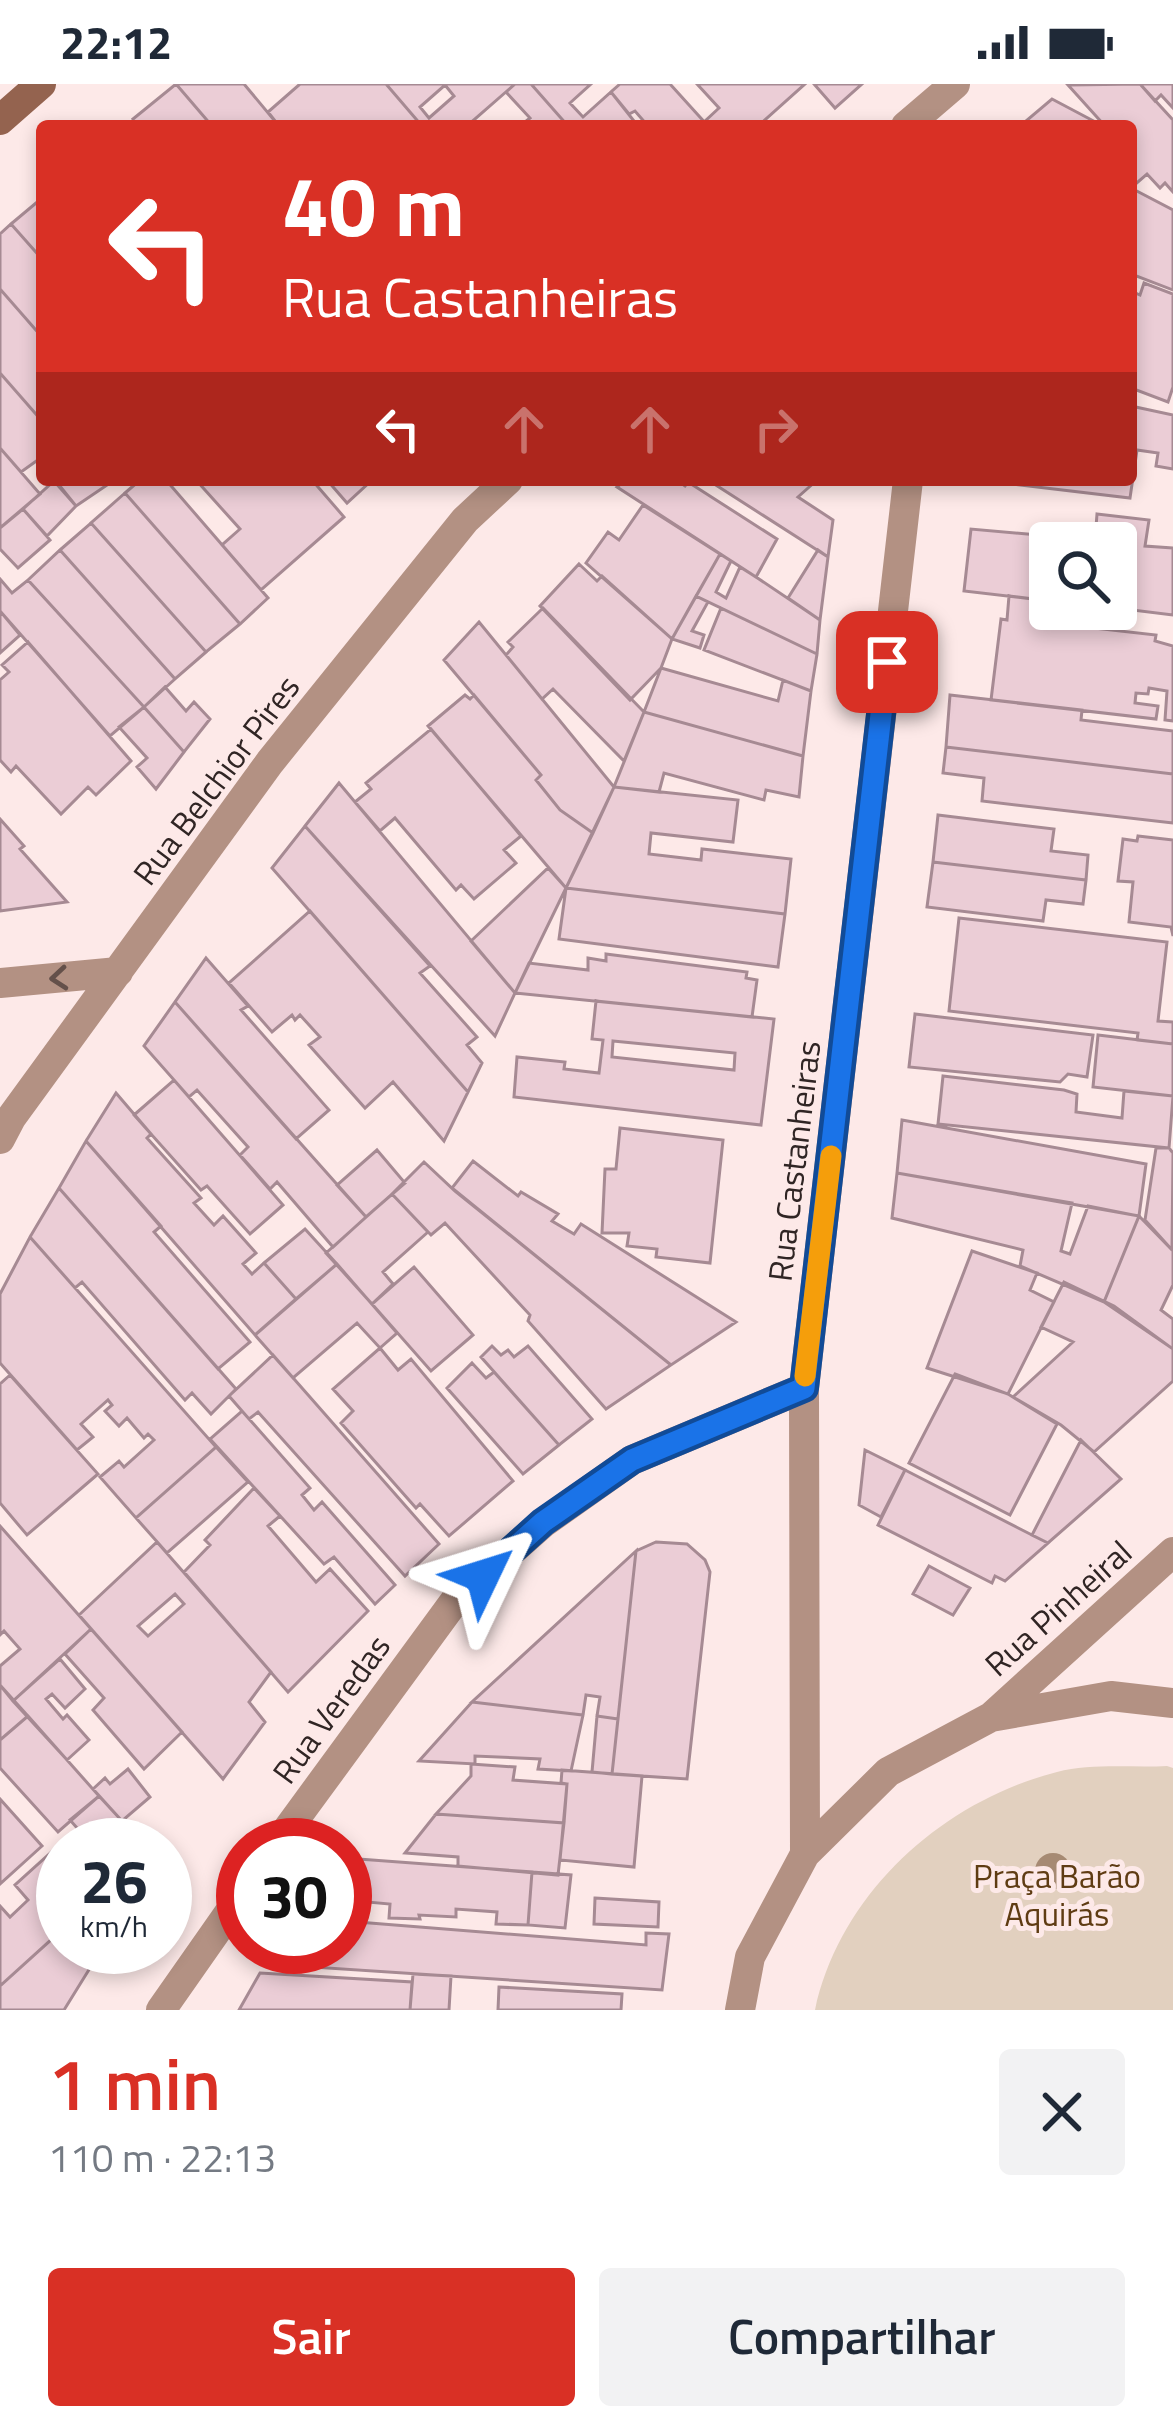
<!DOCTYPE html>
<html lang="pt">
<meta charset="utf-8">
<style>
:root{--surface:#fff;--page:#f2f2f3;--text:#1f2937;--muted:#747a83;--accent:#d93025}
body{margin:0;font-family:"Titillium Web",sans-serif;background:var(--page);color:var(--text);height:100vh;display:flex;flex-direction:column;font-size:45px;white-space:nowrap}
*{box-sizing:border-box;margin:0}
p{font-size:39px;color:var(--muted)}
.icon{flex:none;width:66px;height:66px;fill:none;stroke:currentColor;stroke-width:2;stroke-linecap:round;stroke-linejoin:round}
.map{position:relative;height:1926px;overflow:hidden}
.sheet{display:flex;flex-direction:column;background:var(--surface);flex:1}
.sheet>*{flex:none}
.banner{position:absolute;left:36px;top:36px;width:1101px;height:366px;border-radius:12px;box-shadow:0 6px 18px #0003;background:#d93025;color:#fff;overflow:hidden}
.buttons{position:absolute;left:1029px;top:438px;display:grid;gap:24px}
.buttons a{display:grid;place-items:center;width:108px;height:108px;border-radius:12px;background:var(--surface);box-shadow:0 6px 18px #0003;font-size:60px}
.speed{position:absolute;left:36px;top:1734px;display:flex;gap:24px;font-size:60px;font-weight:700;text-align:center}
.speed>*{display:grid;place-content:center;width:156px;height:156px;border-radius:50%;background:var(--surface);box-shadow:0 6px 18px #0003;line-height:1}
.speed small{font-size:30px;font-weight:400}
.speed .limit{border:18px solid #d22;background:#fff;color:#111}
.pin{position:absolute;display:grid;place-items:center;width:102px;height:102px;color:#fff;margin:-51px;border-radius:24px;box-shadow:0 6px 18px #0006}
.me{position:absolute;width:132px;margin:-66px;rotate:49deg;stroke-linejoin:round;filter:drop-shadow(0 0 9px #0008)}
.turn{display:flex;align-items:center;gap:42px;height:252px;padding:0 48px;font-size:54px}
.turn .icon{width:156px;height:156px;stroke-width:2.5}
.turn b{display:block;font-size:84px;line-height:102px}
.lanes{display:flex;align-items:center;height:114px;padding:0 48px;background:#0003;justify-content:center;gap:60px;direction:ltr}
.lanes .off{opacity:.35}
.round{display:grid;place-items:center;flex:none;width:126px;height:126px;border-radius:12px;background:var(--page)}
.headline{display:flex;align-items:center;justify-content:space-between;height:204px;padding:0 48px}
h1{font-size:72px;font-weight:600;line-height:90px;color:var(--accent)}
.button{display:flex;gap:24px;margin-top:auto;padding:24px 48px}
.button a{flex:1;height:138px;border-radius:12px;background:var(--accent);color:#fff;font-size:48px;font-weight:600;line-height:138px;text-align:center}
.button a+a{background:var(--page);color:var(--text)}
.status{display:flex;justify-content:space-between;align-items:center;height:84px;padding:0 60px;background:var(--surface);direction:ltr}
.status svg{height:33px;fill:currentColor}
.map>svg:first-child{display:block}
.green{fill:#e2d0bf}
.building{fill:#ebcdd6;stroke:#a68a93;stroke-width:3;fill-rule:evenodd}
.lines{fill:none;stroke-linecap:round;stroke-linejoin:round}
.minor{stroke:#b39183;stroke-width:30}
.secondary{stroke:#94634f;stroke-width:30}
.tree{fill:#a68a73}
.oneway{stroke:#64504a}
.route-casing{stroke:#114b97;stroke-width:30}
.route{stroke:#1a73e8;stroke-width:21}
.slow{stroke:#f59e0b;stroke-width:21}
.labels{text-anchor:middle;stroke-width:10;stroke-linejoin:round;paint-order:stroke}
.street-label{font-size:33px;fill:#302524;stroke:#fde9e8}
.park-label{font-size:33px;fill:#5f3c13;stroke:#fde9e8}
</style>
<div class="status"><b>22:12</b><svg viewBox="0 0 49 12"><path d="M0 12V9h3v3zM5 12V6h3v6zM10 12V3h3v9zM15 12V0h3v12zM26 1h20v11H26zM47 4h2v5h-2z"/></svg></div>
<div class="map">
<svg width="1173" height="1926" viewBox="0 0 1173 1926">
<rect width="100%" height="100%" fill="#fde9e8"/>
<path class="green" d="M 1167,1682 L 1173,1684 L 1173,1926 L 815,1926 C 840,1809 943,1717 1057,1688 C 1091,1679 1133,1684 1167,1682 Z"/>
<path class="building" d="M 176,0 L 244,0 L 279,42 L 212,42 Z
M 176,0 L 212,42 L 139,42 L 133,35 Z
M 300,0 L 386,0 L 422,42 L 279,42 L 268,28 Z
M 386,0 L 515,0 L 467,42 L 422,42 ZM 445,1 L 454,12 L 429,34 L 420,23 Z
M 515,0 L 531,0 L 568,42 L 520,42 L 530,34 L 506,8 Z
M 531,0 L 591,0 L 570,19 L 583,33 L 611,8 L 634,37 L 628,42 L 568,42 Z
M 620,0 L 670,0 L 708,42 L 648,42 L 635,27 L 629,30 L 611,8 Z
M 697,0 L 805,0 L 758,42 L 708,42 L 704,38 L 719,24 Z
M 814,0 L 862,0 L 835,24 Z
M 1140,0 L 1173,0 L 1173,24 L 1161,11 L 1155,17 Z
M 1140,0 L 1173,36 L 1173,108 L 1165,99 L 1160,104 L 1147,90 L 1131,104 L 1131,42 L 1105,42 L 1068,1 Z
M 1052,15 L 1103,42 L 1020,42 Z
M 1131,104 L 1173,126 L 1173,206 L 1131,190 Z
M 42,114 L 42,175 L 11,140 Z
M 11,140 L 42,175 L 42,253 L 0,205 L 0,150 Z
M 1144,199 L 1173,210 L 1173,303 L 1168,318 L 1131,304 L 1131,207 L 1140,211 Z
M 0,205 L 42,253 L 42,337 L 0,289 Z
M 0,289 L 42,337 L 42,373 L 21,388 L 0,364 Z
M 1131,322 L 1173,331 L 1173,385 L 1156,382 L 1158,369 L 1137,366 L 1130,414 L 1012,400 L 1012,396 L 1131,396 Z
M 0,364 L 40,410 L 0,444 Z
M 55,396 L 113,396 L 113,397 L 76,422 Z
M 140,396 L 166,396 L 268,514 L 240,540 L 125,409 Z
M 196,396 L 312,396 L 344,433 L 261,506 L 222,461 L 240,445 Z
M 327,396 L 372,396 L 347,419 Z
M 625,396 L 677,396 L 685,402 L 688,398 L 777,455 L 756,493 L 617,403 Z
M 708,396 L 817,396 L 798,413 L 833,436 L 828,473 Z
M 54,397 L 76,422 L 47,452 L 23,425 Z
M 125,409 L 240,540 L 206,568 L 91,439 Z
M 643,421 L 720,470 L 672,555 L 586,479 L 608,448 L 619,456 Z
M 23,425 L 50,456 L 18,484 L 0,465 L 0,444 Z
M 1097,430 L 1149,436 L 1145,462 L 1173,464 L 1173,531 L 1116,524 L 1116,459 L 1050,459 L 1050,517 L 964,507 L 971,445 L 1095,456 Z
M 91,439 L 206,568 L 175,595 L 60,466 Z
M 60,466 L 175,595 L 144,623 L 28,496 Z
M 818,466 L 828,473 L 820,536 L 788,514 Z
M 720,470 L 731,477 L 716,508 L 726,514 L 740,483 L 756,493 L 820,536 L 817,570 L 696,512 Z
M 579,480 L 597,497 L 602,492 L 672,555 L 661,584 L 630,616 L 540,522 Z
M 0,495 L 12,509 L 28,496 L 144,623 L 110,652 L 0,527 Z
M 696,512 L 708,518 L 692,547 L 704,551 L 700,564 L 672,555 Z
M 1009,512 L 1042,516 L 1040,538 L 1156,551 L 1155,557 L 1173,562 L 1173,637 L 1165,636 L 1167,607 L 1149,604 L 1148,610 L 1136,609 L 1135,619 L 1158,622 L 1156,635 L 991,616 L 1001,535 L 1007,536 Z
M 543,524 L 644,628 L 624,677 L 553,605 L 542,615 L 506,571 L 513,563 L 508,558 Z
M 721,524 L 817,570 L 811,607 L 704,566 Z
M 0,527 L 20,551 L 0,569 Z
M 479,538 L 614,703 L 593,749 L 560,726 L 536,696 L 541,691 L 444,576 Z
M 28,558 L 131,677 L 96,711 L 88,703 L 61,730 L 16,682 L 11,688 L 0,676 L 0,596 L 9,588 L 2,581 Z
M 661,584 L 778,617 L 783,596 L 811,607 L 803,672 L 644,628 Z
M 165,603 L 186,627 L 194,618 L 210,635 L 184,668 L 144,623 Z
M 465,611 L 470,615 L 474,611 L 541,691 L 536,696 L 560,726 L 593,749 L 566,804 L 428,642 Z
M 950,611 L 1082,626 L 1081,636 L 1173,647 L 1173,690 L 946,663 Z
M 144,623 L 184,668 L 156,705 L 137,683 L 147,674 L 119,643 Z
M 644,628 L 803,672 L 799,713 L 766,706 L 764,716 L 664,689 L 659,708 L 614,703 Z
M 431,645 L 521,752 L 504,766 L 516,779 L 474,815 L 461,801 L 456,806 L 395,734 L 380,747 L 355,718 L 371,705 L 366,699 Z
M 946,663 L 1173,690 L 1173,739 L 982,717 L 984,694 L 943,689 Z
M 339,699 L 515,909 L 495,952 L 305,742 Z
M 614,703 L 738,716 L 733,758 L 651,749 L 649,770 L 701,776 L 702,765 L 791,775 L 785,830 L 566,804 Z
M 938,731 L 1054,745 L 1051,767 L 1088,771 L 1086,796 L 933,778 Z
M 0,735 L 24,762 L 20,765 L 67,818 L 0,827 Z
M 305,742 L 430,882 L 420,889 L 477,953 L 467,961 L 482,979 L 468,1008 L 272,784 Z
M 1138,752 L 1173,756 L 1173,852 L 1171,843 L 1129,838 L 1133,798 L 1118,797 L 1123,755 L 1137,757 Z
M 933,778 L 1086,796 L 1083,820 L 1046,816 L 1043,837 L 927,823 Z
M 548,784 L 566,804 L 515,909 L 471,857 Z
M 566,804 L 785,830 L 778,883 L 559,855 Z
M 310,827 L 468,1008 L 444,1057 L 393,998 L 365,1024 L 309,961 L 320,953 L 300,931 L 295,936 L 292,931 L 272,948 L 229,899 Z
M 959,834 L 1167,858 L 1158,937 L 1173,938 L 1173,960 L 1137,956 L 1138,949 L 949,927 Z
M 606,870 L 747,888 L 746,894 L 757,896 L 752,933 L 515,909 L 529,879 L 588,886 L 588,874 L 606,877 Z
M 206,874 L 248,922 L 241,926 L 329,1026 L 296,1055 L 175,918 Z
M 596,917 L 774,935 L 761,1041 L 514,1013 L 517,973 L 565,978 L 564,985 L 599,989 L 603,956 L 592,955 ZM 613,957 L 735,969 L 734,986 L 612,973 Z
M 175,918 L 366,1133 L 333,1163 L 277,1098 L 270,1105 L 240,1071 L 248,1063 L 197,1006 L 189,1013 L 144,962 Z
M 915,930 L 1093,951 L 1087,993 L 1068,990 L 1060,998 L 909,983 Z
M 1098,951 L 1173,960 L 1173,1012 L 1093,1003 Z
M 943,992 L 1064,1006 L 1077,1010 L 1076,1028 L 1122,1034 L 1124,1007 L 1173,1012 L 1169,1064 L 938,1040 Z
M 174,996 L 283,1121 L 250,1150 L 207,1102 L 201,1106 L 134,1031 Z
M 116,1009 L 151,1050 L 147,1054 L 201,1114 L 194,1119 L 214,1141 L 223,1132 L 256,1169 L 243,1180 L 252,1190 L 264,1179 L 296,1215 L 255,1251 L 86,1057 Z
M 902,1036 L 1146,1080 L 1139,1132 L 897,1089 Z
M 620,1044 L 723,1056 L 710,1179 L 656,1173 L 657,1165 L 627,1162 L 629,1149 L 602,1149 L 605,1085 L 616,1085 Z
M 86,1057 L 161,1142 L 154,1148 L 250,1258 L 218,1285 L 59,1104 Z
M 1156,1064 L 1169,1064 L 1173,1069 L 1172,1166 L 1145,1136 Z
M 377,1066 L 405,1099 L 366,1133 L 337,1101 Z
M 473,1077 L 518,1112 L 521,1108 L 558,1130 L 552,1137 L 574,1150 L 581,1140 L 736,1238 L 671,1281 L 452,1104 Z
M 424,1078 L 455,1107 L 671,1281 L 606,1325 L 528,1237 L 530,1231 L 445,1139 L 431,1151 L 392,1110 Z
M 897,1089 L 1072,1119 L 1061,1167 L 1070,1170 L 1088,1122 L 1139,1132 L 1104,1218 L 1020,1182 L 1023,1166 L 892,1134 Z
M 59,1104 L 236,1305 L 211,1330 L 192,1309 L 185,1316 L 82,1198 L 75,1204 L 30,1153 Z
M 392,1110 L 428,1148 L 383,1188 L 393,1200 L 372,1220 L 326,1169 Z
M 1139,1132 L 1173,1167 L 1173,1201 L 1161,1226 L 1173,1235 L 1173,1265 L 1104,1218 Z
M 305,1145 L 337,1180 L 296,1215 L 264,1179 Z
M 30,1153 L 216,1363 L 136,1434 L 100,1393 L 119,1377 L 124,1383 L 154,1356 L 148,1350 L 144,1354 L 127,1334 L 119,1342 L 105,1327 L 112,1321 L 108,1316 L 81,1340 L 93,1353 L 77,1366 L 0,1279 L 0,1210 Z
M 972,1167 L 1037,1189 L 1030,1206 L 1054,1218 L 1008,1310 L 927,1284 Z
M 337,1180 L 397,1249 L 380,1264 L 357,1239 L 293,1294 L 255,1251 Z
M 414,1183 L 473,1251 L 431,1287 L 372,1220 Z
M 1064,1198 L 1114,1222 L 1173,1265 L 1173,1297 L 1094,1368 L 1061,1341 L 1013,1313 L 1073,1258 L 1041,1243 Z
M 492,1262 L 501,1271 L 508,1266 L 514,1273 L 528,1262 L 592,1335 L 559,1361 L 481,1273 Z
M 380,1264 L 398,1286 L 411,1275 L 513,1397 L 449,1452 L 420,1420 L 416,1424 L 341,1339 L 353,1327 L 333,1305 Z
M 273,1271 L 439,1460 L 405,1492 L 258,1328 L 249,1335 L 229,1312 Z
M 472,1279 L 486,1294 L 494,1288 L 559,1361 L 523,1390 L 447,1304 Z
M 955,1290 L 1008,1310 L 1057,1340 L 1010,1431 L 909,1379 Z
M 10,1291 L 98,1390 L 27,1451 L 0,1419 L 0,1300 Z
M 242,1327 L 310,1404 L 302,1411 L 314,1426 L 322,1418 L 395,1501 L 375,1520 L 334,1473 L 324,1480 L 210,1355 Z
M 1081,1356 L 1121,1395 L 1048,1459 L 1032,1451 Z
M 216,1363 L 248,1398 L 167,1469 L 136,1434 Z
M 865,1366 L 905,1386 L 881,1433 L 859,1421 Z
M 905,1386 L 1032,1451 L 1048,1459 L 1005,1497 L 995,1492 L 992,1499 L 878,1441 Z
M 254,1404 L 280,1432 L 268,1442 L 316,1498 L 330,1485 L 368,1527 L 288,1608 L 184,1488 L 210,1461 L 205,1456 Z
M 0,1442 L 91,1545 L 13,1617 L 0,1601 L 0,1582 L 20,1565 L 4,1547 L 0,1551 Z
M 157,1458 L 271,1588 L 249,1618 L 265,1638 L 223,1695 L 79,1531 ZM 175,1510 L 184,1520 L 148,1552 L 138,1542 Z
M 656,1458 L 687,1460 L 705,1476 L 710,1488 L 687,1695 L 612,1690 L 636,1467 Z
M 636,1467 L 618,1635 L 597,1632 L 600,1613 L 586,1611 L 583,1631 L 472,1618 Z
M 929,1482 L 970,1504 L 953,1531 L 913,1510 Z
M 91,1545 L 182,1648 L 144,1685 L 93,1626 L 104,1614 L 65,1570 Z
M 60,1575 L 85,1605 L 65,1624 L 52,1610 L 46,1615 L 63,1635 L 67,1631 L 89,1656 L 67,1676 L 13,1617 Z
M 0,1601 L 28,1632 L 0,1656 Z
M 472,1618 L 583,1631 L 571,1687 L 538,1685 L 540,1675 L 475,1672 L 475,1680 L 419,1677 Z
M 28,1632 L 99,1712 L 58,1748 L 0,1684 L 0,1656 Z
M 597,1632 L 618,1635 L 612,1690 L 592,1688 Z
M 471,1680 L 515,1683 L 513,1696 L 567,1700 L 564,1739 L 436,1730 L 471,1692 Z
M 128,1685 L 150,1713 L 122,1737 L 93,1705 L 105,1694 L 110,1700 Z
M 562,1686 L 642,1692 L 634,1783 L 560,1776 L 567,1700 L 561,1699 Z
M 99,1712 L 122,1737 L 143,1761 L 92,1761 L 70,1736 Z
M 0,1715 L 42,1762 L 0,1800 Z
M 436,1730 L 564,1739 L 558,1791 L 458,1782 L 458,1773 L 405,1769 Z
M 68,1753 L 76,1761 L 63,1761 L 63,1845 L 0,1902 L 0,1822 L 10,1833 L 28,1816 L 15,1801 Z
M 345,1774 L 532,1788 L 528,1841 L 496,1840 L 497,1828 L 456,1825 L 456,1833 L 419,1831 L 420,1835 L 389,1834 L 390,1820 L 345,1816 Z
M 532,1788 L 571,1791 L 565,1844 L 528,1841 Z
M 595,1814 L 659,1818 L 658,1843 L 594,1840 Z
M 345,1837 L 646,1861 L 646,1849 L 669,1850 L 662,1906 L 266,1880 L 276,1863 L 345,1863 Z
M 63,1845 L 63,1863 L 103,1863 L 64,1926 L 0,1926 L 0,1902 Z
M 260,1889 L 412,1898 L 410,1926 L 239,1926 Z
M 413,1890 L 451,1892 L 449,1926 L 410,1926 Z
M 499,1903 L 622,1910 L 621,1926 L 498,1926 Z"/>
<g class="lines">
<path class="minor" d="M 906,42 L 955,0
M 0,899 L 118,888
M 0,1055 L 11,1034 L 270,678 L 465,436 L 508,396
M 991,1633 L 1173,1468
M 276,1761 L 454,1518 L 543,1439 L 632,1376 L 804,1304
M 805,1770 L 804,1304 L 908,396
M 161,1926 L 243,1809
M 740,1926 L 750,1873 L 805,1770 L 888,1688 L 991,1633 L 1111,1612 L 1173,1619"/>
<path class="secondary" d="M 0,36 L 41,0"/>
</g>
<circle class="tree" cx="1053" cy="1787" r="18"/>
<defs><path id="oneway-chevron" d="M-2-3.5L2.5 0L-2 3.5" fill="none" stroke-width="1.6" stroke-linecap="round" stroke-linejoin="round" transform="scale(3)"/></defs>
<use class="oneway" href="#oneway-chevron" transform="translate(59 894) rotate(175)"/>
<g class="lines">
<g class="route-casing">
<path id="route" d="M 483,1492 L 543,1438 L 632,1376 L 804,1304 L 887,578"/>
</g>
<use href="#route" class="route"/>
<path class="slow" d="M 805,1292 L 831,1072"/>
</g>
<g class="labels">
<g class="street-label">
<text transform="translate(216 696) rotate(-53)" y="12">Rua Belchior Pires</text>
<text transform="translate(794 1077) rotate(-83)" y="12">Rua Castanheiras</text>
<text transform="translate(1058 1524) rotate(-42)" y="12">Rua Pinheiral</text>
<text transform="translate(331 1625) rotate(-54)" y="12">Rua Veredas</text>
</g>
<g class="park-label">
<text x="1057" y="1804">Praça Barão<tspan x="1057" dy="38">Aquirás</tspan></text>
</g>
</g>
</svg>
<div class="buttons">
<a><svg class="icon" aria-label="search" viewBox="0 0 24 24"><circle cx="10" cy="10" r="6"/><path d="M15 15l6 6"/></svg></a>
</div>
<div class="speed"><div>26<small>km/h</small></div><div class="limit">30</div></div>
<div class="pin" style="left:887px;top:578px;background:#d93025"><svg class="icon" aria-label="arrive" viewBox="0 0 24 24"><path d="M6 21V4h12l-3 4 3 4H6"/></svg></div>
<svg class="me" style="left:483px;top:1492px" viewBox="-20 -20 40 40"><path d="M0-17L14 15 0 8-14 15z" fill="#1a73e8" stroke="#fff" stroke-width="4"/></svg>
<div class="banner">
<div class="turn"><svg class="icon" aria-label="left" viewBox="0 0 24 24"><path d="M17 20v-9H6M10 6l-5 5 5 5"/></svg><div><b>40 m</b>Rua Castanheiras</div></div>
<div class="lanes"><svg class="icon" aria-label="left" viewBox="0 0 24 24"><path d="M17 20v-9H6M10 6l-5 5 5 5"/></svg><svg class="icon off" aria-label="ahead" viewBox="0 0 24 24"><path d="M12 20V5M6 11l6-6 6 6"/></svg><svg class="icon off" aria-label="ahead" viewBox="0 0 24 24"><path d="M12 20V5M6 11l6-6 6 6"/></svg><svg class="icon off" aria-label="right" viewBox="0 0 24 24"><path d="M7 20v-9h11M14 6l5 5-5 5"/></svg></div>
</div>
</div>
<section class="sheet">
<div class="headline"><div><h1>1 min</h1><p>110 m · 22:13</p></div><a class="round"><svg class="icon" aria-label="close" viewBox="0 0 24 24"><path d="M6 6l12 12M18 6L6 18"/></svg></a></div>
<div class="button"><a>Sair</a><a>Compartilhar</a></div>
</section>
